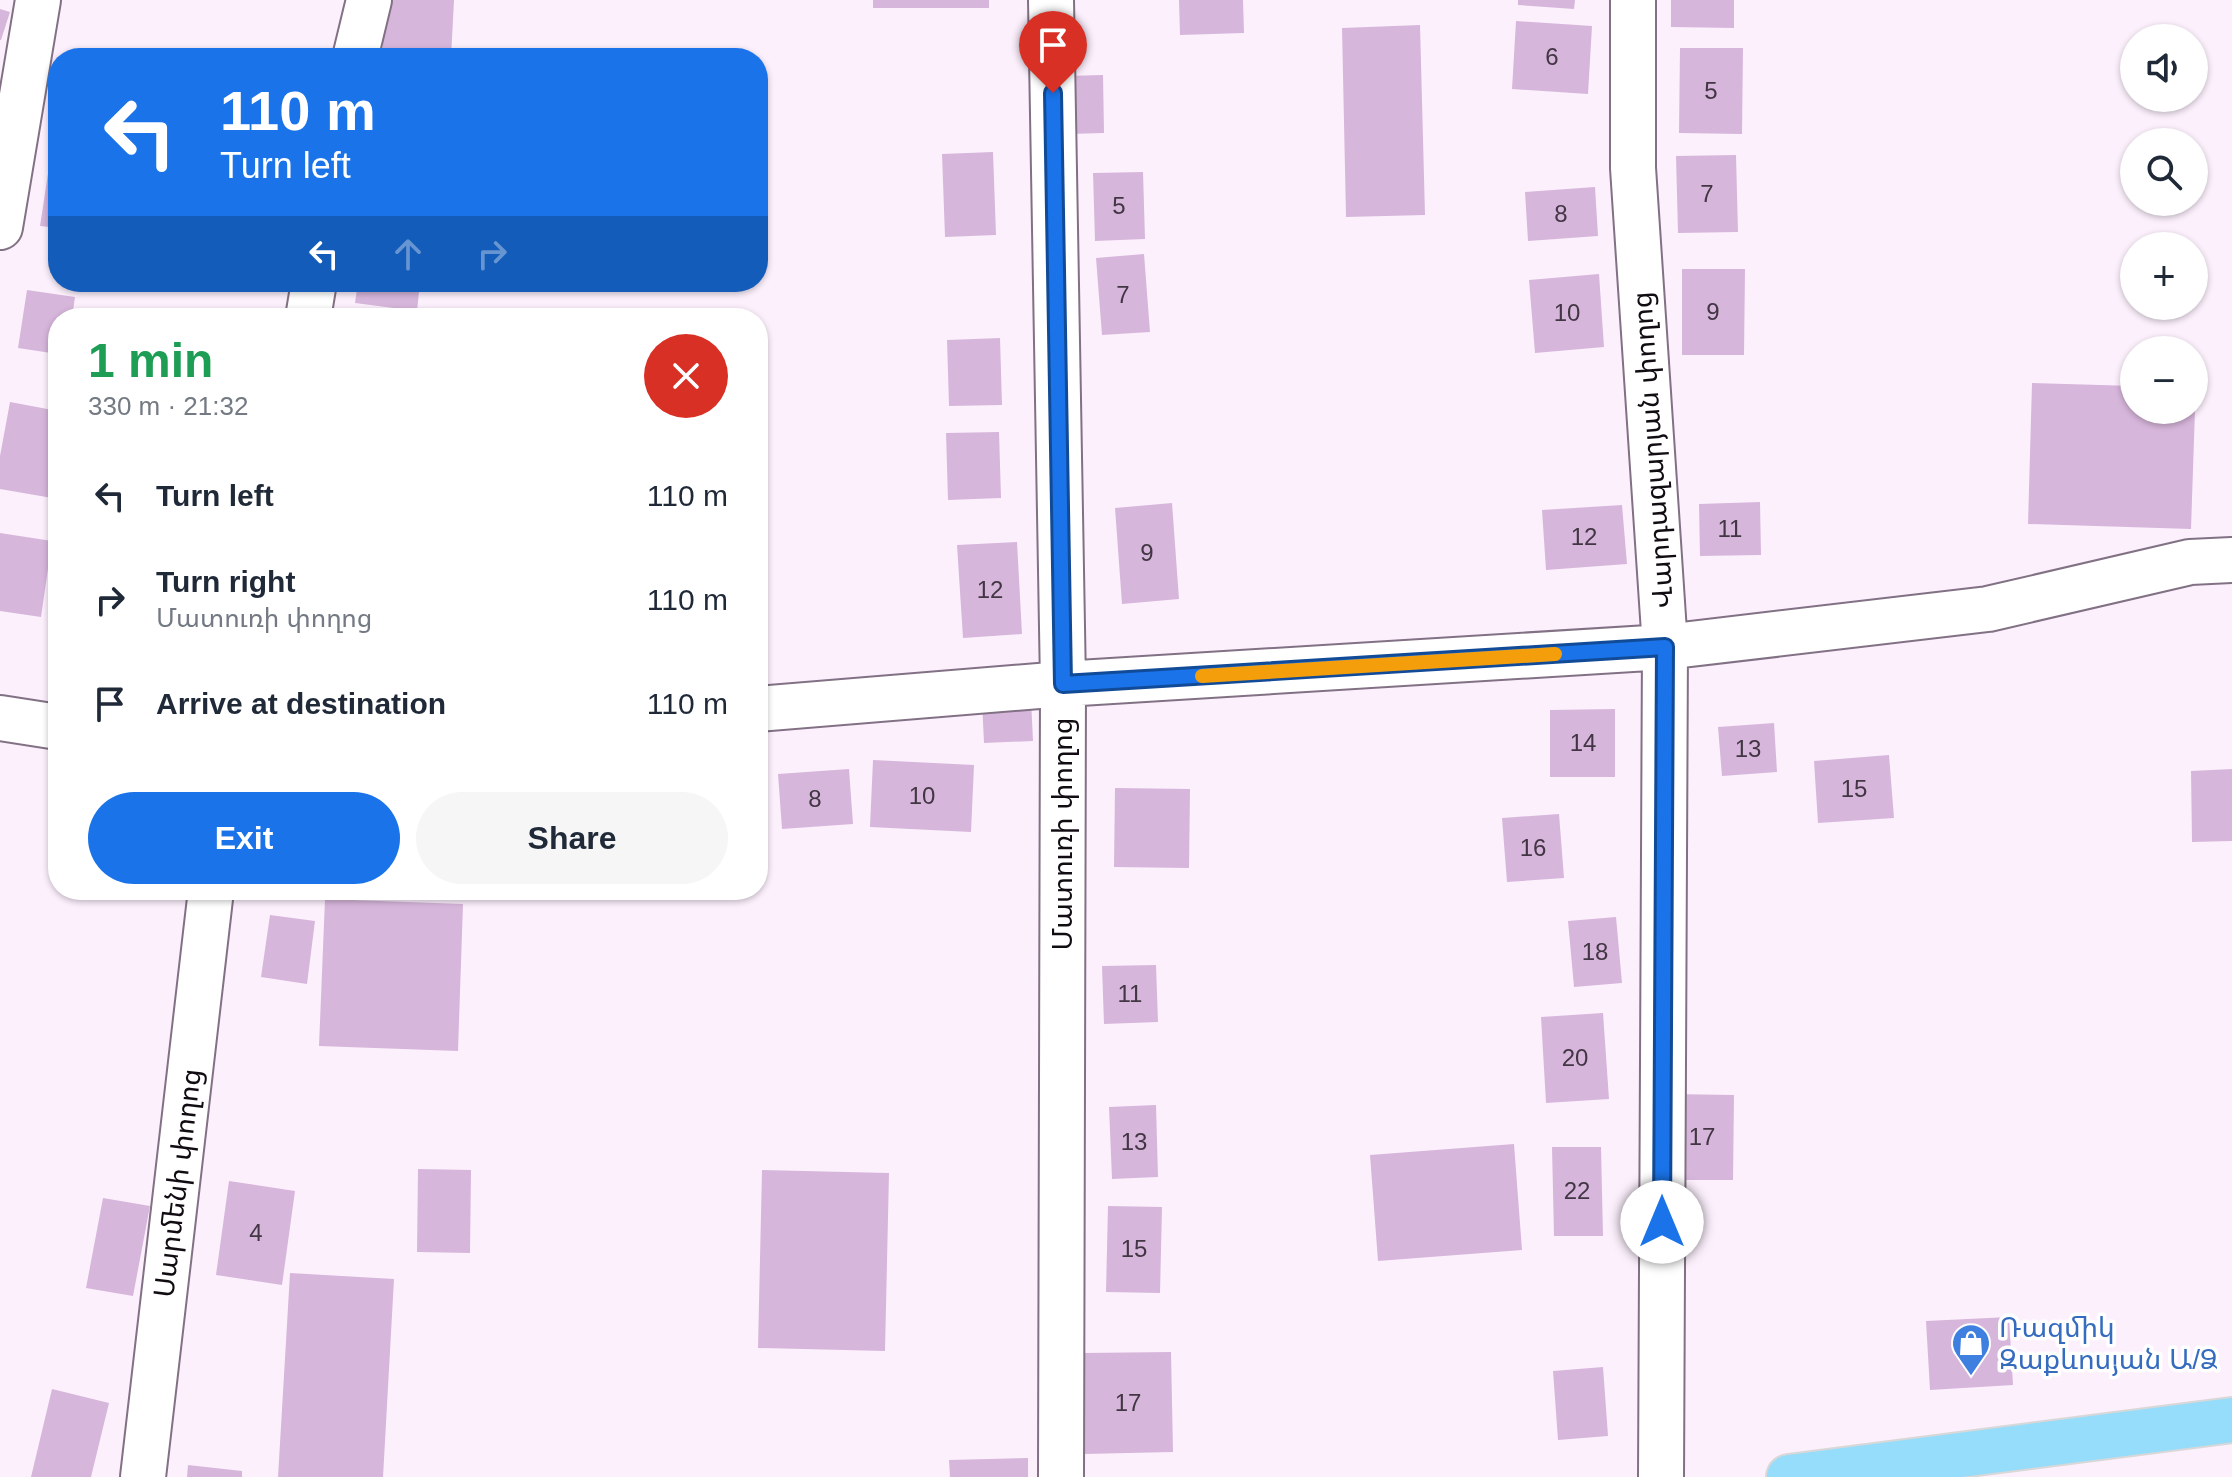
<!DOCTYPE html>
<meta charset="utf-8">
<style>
:root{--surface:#fff;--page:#f6f6f7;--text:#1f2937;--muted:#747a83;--accent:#1a73e8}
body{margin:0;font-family:Helvetica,"Noto Sans Armenian",sans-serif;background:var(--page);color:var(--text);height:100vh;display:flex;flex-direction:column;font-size:30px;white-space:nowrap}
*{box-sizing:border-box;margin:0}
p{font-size:26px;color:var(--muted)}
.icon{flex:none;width:44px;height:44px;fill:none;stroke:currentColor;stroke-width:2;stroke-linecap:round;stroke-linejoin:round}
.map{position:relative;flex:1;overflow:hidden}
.panel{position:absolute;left:48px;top:308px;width:720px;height:592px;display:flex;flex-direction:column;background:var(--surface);border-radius:32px;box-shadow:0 2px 6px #0004}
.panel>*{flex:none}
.banner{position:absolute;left:48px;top:48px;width:720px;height:244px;border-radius:32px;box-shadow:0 2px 6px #0004;background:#1a73e8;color:#fff;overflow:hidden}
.buttons{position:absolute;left:2120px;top:24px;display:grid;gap:16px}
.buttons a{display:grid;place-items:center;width:88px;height:88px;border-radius:50%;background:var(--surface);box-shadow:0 2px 6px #0004;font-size:40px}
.pin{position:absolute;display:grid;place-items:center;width:68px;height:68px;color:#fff;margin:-82px -34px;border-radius:50% 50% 50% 0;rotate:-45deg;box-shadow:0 0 8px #0007}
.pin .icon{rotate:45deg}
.me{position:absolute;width:88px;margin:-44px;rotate:0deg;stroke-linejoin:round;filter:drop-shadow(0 0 6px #0008)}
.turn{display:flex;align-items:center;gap:28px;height:168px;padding:0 40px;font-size:36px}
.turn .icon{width:104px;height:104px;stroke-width:2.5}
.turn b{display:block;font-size:56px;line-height:68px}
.lanes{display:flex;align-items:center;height:76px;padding:0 40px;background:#0003;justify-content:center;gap:40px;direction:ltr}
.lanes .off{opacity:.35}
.round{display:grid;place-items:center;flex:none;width:84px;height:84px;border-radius:42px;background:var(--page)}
.overview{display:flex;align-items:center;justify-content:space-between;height:136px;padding:0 40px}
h1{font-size:48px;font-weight:600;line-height:60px;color:#1e9e55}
.cta{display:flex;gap:16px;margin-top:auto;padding:16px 40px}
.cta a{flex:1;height:92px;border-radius:48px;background:var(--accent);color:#fff;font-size:32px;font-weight:600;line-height:92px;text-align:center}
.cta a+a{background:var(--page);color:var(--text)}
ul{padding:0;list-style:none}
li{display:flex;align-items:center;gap:24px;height:104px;padding:0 40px}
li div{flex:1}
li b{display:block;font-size:30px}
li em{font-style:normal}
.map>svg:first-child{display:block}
.building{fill:#d7b6db}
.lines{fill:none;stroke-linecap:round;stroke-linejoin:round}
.minor-casing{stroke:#827184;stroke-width:48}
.major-casing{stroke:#d9d8d9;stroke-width:48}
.minor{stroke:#fff;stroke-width:44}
.major{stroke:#96dcfb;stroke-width:44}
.route-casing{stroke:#114b97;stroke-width:20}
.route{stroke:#1a73e8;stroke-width:14}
.slow{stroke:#f59e0b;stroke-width:14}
.labels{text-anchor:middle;stroke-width:7;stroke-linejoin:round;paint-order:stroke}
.number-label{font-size:24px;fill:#423644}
.street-label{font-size:28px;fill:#110b12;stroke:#fff}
.shop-label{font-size:28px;fill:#366cbe;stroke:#fff;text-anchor:start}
</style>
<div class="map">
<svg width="2232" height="1477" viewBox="0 0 2232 1477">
<rect width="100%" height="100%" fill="#fcf0fd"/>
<path class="building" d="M 385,0 L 454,0 L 451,58 L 382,56 Z
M 873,0 L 989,0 L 989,8 L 873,8 Z
M 1179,0 L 1243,0 L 1244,33 L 1180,35 Z
M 1518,0 L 1575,0 L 1574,9 L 1518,5 Z
M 1671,0 L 1734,0 L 1734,28 L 1671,27 Z
M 0,9 L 10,12 L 1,40 L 0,40 Z
M 1516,21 L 1592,26 L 1588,94 L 1512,89 Z
M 1420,25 L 1425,215 L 1346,217 L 1342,28 Z
M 1680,48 L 1743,48 L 1742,134 L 1679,133 Z
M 1103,75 L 1104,133 L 1068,134 L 1066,76 Z
M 993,152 L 996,235 L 945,237 L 942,154 Z
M 51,154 L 58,155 L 58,228 L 40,226 Z
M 1736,155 L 1738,232 L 1678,233 L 1676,156 Z
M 1143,172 L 1145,239 L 1095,241 L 1093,173 Z
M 1595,187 L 1598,236 L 1528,241 L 1525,192 Z
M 1144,254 L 1150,332 L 1102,335 L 1096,258 Z
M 1682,269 L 1745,269 L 1744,355 L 1682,355 Z
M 1599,274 L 1604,347 L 1535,353 L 1529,280 Z
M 358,282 L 420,282 L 417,311 L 355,303 Z
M 27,290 L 75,297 L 72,318 L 58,318 L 58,354 L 18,348 Z
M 1000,338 L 1002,405 L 949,406 L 947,340 Z
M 2032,383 L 2134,386 L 2134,410 L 2195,410 L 2191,529 L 2028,524 Z
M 10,402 L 58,411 L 58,499 L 0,489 L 0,456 Z
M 999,432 L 1001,498 L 948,500 L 946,433 Z
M 1760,502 L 1761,555 L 1700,556 L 1699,504 Z
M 1172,503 L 1179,599 L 1122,604 L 1115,508 Z
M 1622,505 L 1627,564 L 1546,570 L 1542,510 Z
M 0,533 L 52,541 L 41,617 L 0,611 Z
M 1017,542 L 1022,634 L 963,638 L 957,545 Z
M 1031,699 L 1033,741 L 984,743 L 982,701 Z
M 1615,709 L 1615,777 L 1550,777 L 1550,710 Z
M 1774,723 L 1777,772 L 1722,776 L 1718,727 Z
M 1889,755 L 1894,818 L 1818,823 L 1814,761 Z
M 873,760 L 974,765 L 971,832 L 870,827 Z
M 849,769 L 853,824 L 782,829 L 778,774 Z
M 2232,769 L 2232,841 L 2192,842 L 2191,771 Z
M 1115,788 L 1190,789 L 1189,868 L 1114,867 Z
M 1559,814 L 1564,878 L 1507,882 L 1502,818 Z
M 325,899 L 463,904 L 458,1051 L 319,1046 Z
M 270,915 L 315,921 L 307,984 L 261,977 Z
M 1616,917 L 1622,983 L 1574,987 L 1568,921 Z
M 1156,965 L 1158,1022 L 1104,1024 L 1102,966 Z
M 1603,1013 L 1609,1099 L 1546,1103 L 1541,1017 Z
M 1671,1094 L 1734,1095 L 1733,1180 L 1671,1180 Z
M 1156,1105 L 1158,1177 L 1112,1179 L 1109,1107 Z
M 1514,1144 L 1522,1250 L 1378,1261 L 1370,1155 Z
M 1552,1147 L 1601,1147 L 1603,1236 L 1554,1236 Z
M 418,1169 L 471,1170 L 470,1253 L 417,1252 Z
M 762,1170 L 889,1173 L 885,1351 L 758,1348 Z
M 229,1181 L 295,1191 L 282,1285 L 216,1275 Z
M 103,1198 L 150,1206 L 133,1296 L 86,1288 Z
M 1108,1206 L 1162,1207 L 1160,1293 L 1106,1292 Z
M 290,1273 L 394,1279 L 383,1477 L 278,1477 Z
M 2009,1317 L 2013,1385 L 1930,1390 L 1926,1321 Z
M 1171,1352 L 1173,1452 L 1084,1454 L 1083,1353 Z
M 1603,1367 L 1608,1436 L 1558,1440 L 1553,1371 Z
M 52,1389 L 109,1403 L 91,1477 L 31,1477 Z
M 1028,1458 L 1028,1477 L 950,1477 L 949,1460 Z
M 188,1465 L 242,1471 L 242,1477 L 187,1477 Z"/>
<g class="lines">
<g class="minor-casing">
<path id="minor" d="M 1051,0 L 1063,684 L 1061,1477
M 1633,0 L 1633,168 L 1665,647 L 1661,1477
M 355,58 L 369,0
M 0,227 L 38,0
M 308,318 L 314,282
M 758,709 L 1063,684 L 1665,647 L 1988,609 L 2190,562 L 2232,560
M 0,718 L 58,727
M 143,1477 L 211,890"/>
</g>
<g class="major-casing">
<path id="major" d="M 1789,1477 L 2232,1420"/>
</g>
<use href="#minor" class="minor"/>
<use href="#major" class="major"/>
</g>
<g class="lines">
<g class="route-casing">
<path id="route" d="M 1053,93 L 1063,684 L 1665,647 L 1662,1222"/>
</g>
<use href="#route" class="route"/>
<path class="slow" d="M 1202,676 L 1555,654"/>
</g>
<defs>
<g id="shop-pin" transform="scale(2)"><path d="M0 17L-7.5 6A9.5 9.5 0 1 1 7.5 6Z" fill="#3f7fe0" stroke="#fff"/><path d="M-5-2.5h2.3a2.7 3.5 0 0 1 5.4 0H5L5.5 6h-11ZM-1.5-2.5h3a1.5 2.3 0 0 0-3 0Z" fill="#fff"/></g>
</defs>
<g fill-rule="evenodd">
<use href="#shop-pin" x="1971" y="1343"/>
</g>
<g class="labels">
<g class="number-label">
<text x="1552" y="65">6</text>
<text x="1711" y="99">5</text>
<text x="1707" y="202">7</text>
<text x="1119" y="214">5</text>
<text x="1561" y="222">8</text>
<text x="1123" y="303">7</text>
<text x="1713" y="320">9</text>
<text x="1567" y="321">10</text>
<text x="1730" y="537">11</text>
<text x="1584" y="545">12</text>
<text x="1147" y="561">9</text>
<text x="990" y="598">12</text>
<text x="1583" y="751">14</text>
<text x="1748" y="757">13</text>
<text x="1854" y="797">15</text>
<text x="922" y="804">10</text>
<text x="815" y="807">8</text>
<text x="1533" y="856">16</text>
<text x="1595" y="960">18</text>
<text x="1130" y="1002">11</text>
<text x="1575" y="1066">20</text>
<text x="1702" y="1145">17</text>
<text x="1134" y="1150">13</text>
<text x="1577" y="1199">22</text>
<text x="256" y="1241">4</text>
<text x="1134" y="1257">15</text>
<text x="1128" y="1411">17</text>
</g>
<g class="street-label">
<text transform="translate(1652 450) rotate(-94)" y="10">Վարդազարյան փողոց</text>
<text transform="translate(1062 834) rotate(-90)" y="10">Մատուռի փողոց</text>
<text transform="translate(177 1183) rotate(-83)" y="10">Սարմենի փողոց</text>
</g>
<g class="shop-label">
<text x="1999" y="1337">Ռազմիկ<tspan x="1999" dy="32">Զաքևոսյան Ա/Ձ</tspan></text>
</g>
</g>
</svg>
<div class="buttons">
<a><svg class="icon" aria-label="sound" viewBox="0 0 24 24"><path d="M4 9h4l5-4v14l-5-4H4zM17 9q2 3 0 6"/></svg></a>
<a><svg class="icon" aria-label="search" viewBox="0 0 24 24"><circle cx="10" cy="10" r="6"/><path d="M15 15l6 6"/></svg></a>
<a>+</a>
<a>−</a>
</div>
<div class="pin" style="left:1053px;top:93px;background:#d93025"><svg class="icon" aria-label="arrive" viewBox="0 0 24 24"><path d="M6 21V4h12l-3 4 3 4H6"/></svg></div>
<svg class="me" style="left:1662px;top:1222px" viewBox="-20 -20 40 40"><circle r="19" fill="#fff"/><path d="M0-13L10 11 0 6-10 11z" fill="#1a73e8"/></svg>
<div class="banner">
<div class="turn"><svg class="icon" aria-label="left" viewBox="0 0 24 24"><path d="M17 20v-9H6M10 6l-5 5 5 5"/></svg><div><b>110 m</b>Turn left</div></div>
<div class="lanes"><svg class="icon" aria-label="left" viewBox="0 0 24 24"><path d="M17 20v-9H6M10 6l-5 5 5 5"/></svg><svg class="icon off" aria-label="ahead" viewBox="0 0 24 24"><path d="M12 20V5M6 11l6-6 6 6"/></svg><svg class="icon off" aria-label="right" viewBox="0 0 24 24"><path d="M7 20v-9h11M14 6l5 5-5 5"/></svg></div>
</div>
<section class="panel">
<div class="overview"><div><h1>1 min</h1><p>330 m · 21:32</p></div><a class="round" style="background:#d93025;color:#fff"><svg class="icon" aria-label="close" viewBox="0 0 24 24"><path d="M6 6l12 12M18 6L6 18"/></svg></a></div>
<ul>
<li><svg class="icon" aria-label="left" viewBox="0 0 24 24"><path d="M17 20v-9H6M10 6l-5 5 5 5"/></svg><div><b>Turn left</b></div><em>110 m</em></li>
<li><svg class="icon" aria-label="right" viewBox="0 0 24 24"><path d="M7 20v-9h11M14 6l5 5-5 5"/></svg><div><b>Turn right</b><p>Մատուռի փողոց</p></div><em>110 m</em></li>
<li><svg class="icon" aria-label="arrive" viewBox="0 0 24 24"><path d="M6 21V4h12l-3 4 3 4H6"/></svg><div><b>Arrive at destination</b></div><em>110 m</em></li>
</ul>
<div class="cta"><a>Exit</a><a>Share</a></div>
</section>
</div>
